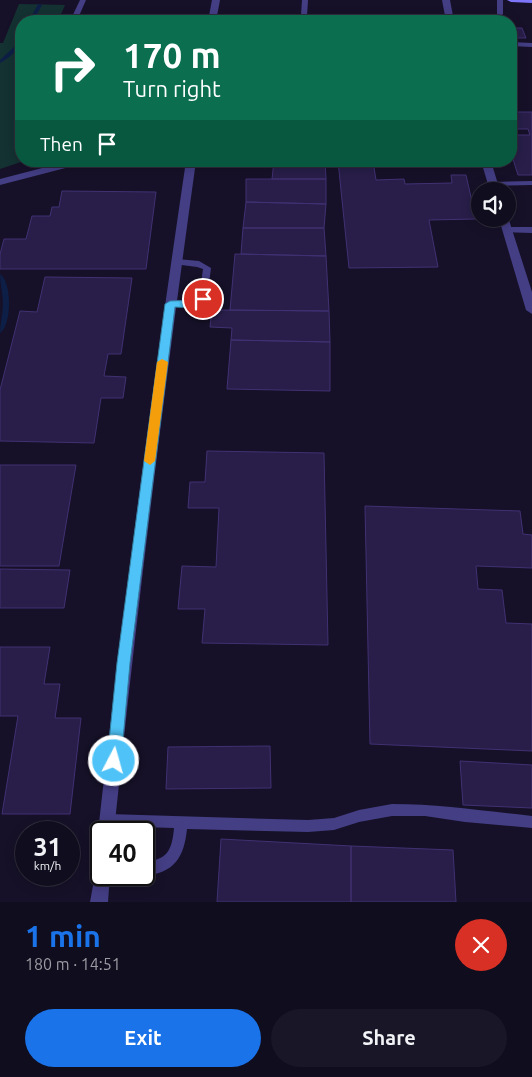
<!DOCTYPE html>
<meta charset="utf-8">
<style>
:root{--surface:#100d1e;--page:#191627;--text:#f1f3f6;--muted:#9c9ca4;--line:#302d3c;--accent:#1a73e8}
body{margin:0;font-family:Ubuntu,sans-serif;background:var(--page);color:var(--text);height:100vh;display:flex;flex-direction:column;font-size:19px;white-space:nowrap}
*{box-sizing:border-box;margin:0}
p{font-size:16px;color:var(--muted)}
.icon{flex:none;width:28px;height:28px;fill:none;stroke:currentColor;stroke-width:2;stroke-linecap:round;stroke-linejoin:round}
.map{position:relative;height:902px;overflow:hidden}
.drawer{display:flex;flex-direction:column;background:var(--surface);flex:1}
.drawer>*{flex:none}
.hud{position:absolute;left:15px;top:15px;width:502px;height:152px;border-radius:20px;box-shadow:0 2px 12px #0003,0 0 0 1px var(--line);background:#0b6e4f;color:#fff;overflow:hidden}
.controls{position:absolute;left:471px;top:182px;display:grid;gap:10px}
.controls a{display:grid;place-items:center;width:45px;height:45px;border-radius:50%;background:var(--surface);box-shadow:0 2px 12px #0003,0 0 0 1px var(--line);font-size:25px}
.speed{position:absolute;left:15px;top:821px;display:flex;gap:10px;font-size:25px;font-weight:700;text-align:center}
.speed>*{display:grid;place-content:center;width:65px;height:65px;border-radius:50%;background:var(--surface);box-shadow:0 2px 12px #0003,0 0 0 1px var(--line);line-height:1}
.speed small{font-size:12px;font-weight:400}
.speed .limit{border:2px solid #111;border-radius:8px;background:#fff;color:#111}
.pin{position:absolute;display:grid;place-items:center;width:42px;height:42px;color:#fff;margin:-21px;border:2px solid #fff;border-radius:50%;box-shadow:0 1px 5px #0007}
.me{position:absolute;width:55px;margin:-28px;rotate:6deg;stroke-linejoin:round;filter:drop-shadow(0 0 4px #0008)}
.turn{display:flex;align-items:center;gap:18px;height:105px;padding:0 25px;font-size:22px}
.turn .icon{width:65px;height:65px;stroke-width:2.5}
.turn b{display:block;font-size:35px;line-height:42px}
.then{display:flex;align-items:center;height:48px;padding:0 25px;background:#0003;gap:10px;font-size:19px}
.round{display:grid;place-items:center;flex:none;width:52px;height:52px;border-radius:26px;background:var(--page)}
.headline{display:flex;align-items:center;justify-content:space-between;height:85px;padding:0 25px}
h1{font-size:30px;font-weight:700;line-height:38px;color:var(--accent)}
.cta{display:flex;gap:10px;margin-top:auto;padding:10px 25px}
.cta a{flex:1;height:58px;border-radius:30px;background:var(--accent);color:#fff;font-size:20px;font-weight:700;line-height:58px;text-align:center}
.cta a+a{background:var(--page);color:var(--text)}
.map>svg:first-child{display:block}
.green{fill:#143232}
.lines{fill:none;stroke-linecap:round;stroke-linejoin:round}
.stream{fill:#0d1f46;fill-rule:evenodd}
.building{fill:#281e49;stroke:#413173}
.service{fill:#443e85;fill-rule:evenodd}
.minor{fill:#443e85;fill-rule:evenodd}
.tertiary{fill:#443e85;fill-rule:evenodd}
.secondary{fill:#7d75fa;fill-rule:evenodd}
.route{fill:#4fc3f7;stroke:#337fa1}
.slow{fill:#f59e0b}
</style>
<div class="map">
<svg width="532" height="902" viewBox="0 0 532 902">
<rect width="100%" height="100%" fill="#161128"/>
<path class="green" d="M 19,4 L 65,5 L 58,21 L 21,21 L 21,161 L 24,161 L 0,169 L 0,43 L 3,43 Z"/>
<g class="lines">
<path class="stream" d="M 38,4 L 42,5 L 33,21 L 29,21 Z
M 19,38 L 21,38 C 21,49 9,58 0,63 L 0,60 L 13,48 Z
M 0,274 C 12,282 12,325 0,333 C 0,323 3,314 3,304 C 3,294 0,284 0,274 Z"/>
</g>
<path class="building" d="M 396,16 L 432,17 L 433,21 L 396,21 Z
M 511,28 L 522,28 L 526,38 L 511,38 Z
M 511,112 L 532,112 L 532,175 L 518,175 L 511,153 L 511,135 L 530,135 L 528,129 L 511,129 Z
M 274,161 L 325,161 L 326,179 L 272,179 Z
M 338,161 L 373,161 L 376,180 L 404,179 L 405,184 L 452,183 L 451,175 L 466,175 L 476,219 L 429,220 L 438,267 L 349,268 Z
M 246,179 L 326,179 L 326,204 L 246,202 Z
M 62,191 L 156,192 L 146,269 L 0,269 L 0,254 L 4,239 L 26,239 L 32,216 L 50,216 L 52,207 L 59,207 Z
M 246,202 L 326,204 L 324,228 L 243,228 Z
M 243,228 L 324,228 L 326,256 L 241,254 Z
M 235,254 L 326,256 L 329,311 L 230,310 Z
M 45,277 L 132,278 L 121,354 L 108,354 L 104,376 L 126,377 L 123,398 L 101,398 L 94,443 L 0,441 L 0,390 L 20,311 L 37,312 Z
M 212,310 L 329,311 L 330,342 L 231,340 L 232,328 L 210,327 Z
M 231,340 L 330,342 L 330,391 L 227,389 Z
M 207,451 L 324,453 L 328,645 L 202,643 L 205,609 L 178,609 L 182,566 L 216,567 L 219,508 L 188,508 L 190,482 L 205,482 Z
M 0,465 L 76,465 L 59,566 L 0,566 Z
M 365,506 L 520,511 L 523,534 L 532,535 L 532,568 L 476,566 L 478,589 L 502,590 L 506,623 L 532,624 L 532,751 L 370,744 Z
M 0,569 L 70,570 L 64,608 L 0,608 Z
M 0,647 L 50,647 L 44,684 L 60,684 L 55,718 L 81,718 L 70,814 L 2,814 L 18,716 L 0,716 Z
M 270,746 L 271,788 L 166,789 L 168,747 Z
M 460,761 L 532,765 L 532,808 L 463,805 Z
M 221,839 L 351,846 L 351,902 L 217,902 Z
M 351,846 L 453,850 L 456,902 L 351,902 Z"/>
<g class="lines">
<path class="service" d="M 80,0 L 86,0 L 79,16 L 180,19 L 183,21 L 70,21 Z
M 302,0 L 308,0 L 307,16 L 301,20 L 230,21 L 244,16 L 298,17 L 301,15 Z
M 497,0 L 503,0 L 503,14 L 496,21 L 490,21 L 497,14 Z
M 511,42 L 532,43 L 532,47 L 511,46 Z
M 50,161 L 58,161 L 60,167 L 59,169 L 53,169 Z
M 188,161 L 233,161 L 235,163 L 231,165 L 191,164 L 188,164 Z
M 532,181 L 532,185 L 493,186 L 489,184 L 493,182 Z
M 507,227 L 532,227 L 532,233 L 504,232 L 504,228 Z
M 177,259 L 199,261 L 211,268 L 207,299 L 203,304 L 170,307 L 166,304 L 170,301 L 199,298 L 203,269 L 197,267 L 174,264 L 173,262 Z
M 392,804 C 439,804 485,811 532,816 L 532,828 L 465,822 L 425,816 L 392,816 L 359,822 L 334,830 L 308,832 L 187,829 C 184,858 174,873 144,876 L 142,875 L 144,875 L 144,862 C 167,860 172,851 174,828 L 108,826 L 103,824 L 102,820 L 103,816 L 108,814 L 308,820 L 334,818 L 359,810 Z"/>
<path class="minor" d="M 442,0 L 450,0 L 454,21 L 446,21 Z
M 69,161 L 108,161 L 103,164 L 77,165 L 0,185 L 0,179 Z
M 167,161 L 195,161 L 196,162 C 190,167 174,166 167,161 Z
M 481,161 L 491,161 L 500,191 L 490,191 Z
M 508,217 L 532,292 L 532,314 L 526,310 L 499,219 L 508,219 Z"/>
<path class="tertiary" d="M 212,0 L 220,0 L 216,21 L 208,21 Z
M 186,161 L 196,161 C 165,384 137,608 114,832 L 101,832 L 101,838 L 98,832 C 123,608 153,384 186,161 Z
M 101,867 L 101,875 L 110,875 L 108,902 L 90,902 L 96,869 Z"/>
<path class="secondary" d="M 507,0 L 532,0 L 532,3 L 511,2 Z"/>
</g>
<path class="route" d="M 203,295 L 208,299 L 204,305 L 192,308 L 175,307 L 130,663 L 121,761 L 119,766 L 114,768 L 109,766 L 107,761 L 117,663 L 165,304 L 170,301 L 197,300 Z"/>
<path class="slow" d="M 162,359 L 168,362 L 155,461 L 150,465 L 144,461 L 157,362 Z"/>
</svg>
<div class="controls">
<a><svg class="icon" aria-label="sound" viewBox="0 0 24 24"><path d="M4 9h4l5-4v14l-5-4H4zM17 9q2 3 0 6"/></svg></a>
</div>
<div class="speed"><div>31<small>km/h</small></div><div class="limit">40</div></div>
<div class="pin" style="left:203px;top:299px;background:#d93025"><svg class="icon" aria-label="arrive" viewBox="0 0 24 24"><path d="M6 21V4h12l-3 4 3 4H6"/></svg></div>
<svg class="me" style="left:114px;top:761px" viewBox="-20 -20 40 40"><circle r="17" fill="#4fc3f7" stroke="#fff" stroke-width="3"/><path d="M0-11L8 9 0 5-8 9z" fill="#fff"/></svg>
<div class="hud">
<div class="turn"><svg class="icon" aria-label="right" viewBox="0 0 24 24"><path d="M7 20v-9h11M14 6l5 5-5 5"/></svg><div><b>170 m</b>Turn right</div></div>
<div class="then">Then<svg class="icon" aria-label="arrive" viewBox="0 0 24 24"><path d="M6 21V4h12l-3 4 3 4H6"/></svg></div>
</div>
</div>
<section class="drawer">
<div class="headline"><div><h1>1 min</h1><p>180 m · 14:51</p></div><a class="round" style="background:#d93025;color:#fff"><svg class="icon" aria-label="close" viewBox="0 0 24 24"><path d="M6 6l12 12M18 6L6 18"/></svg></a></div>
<div class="cta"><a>Exit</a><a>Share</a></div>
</section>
